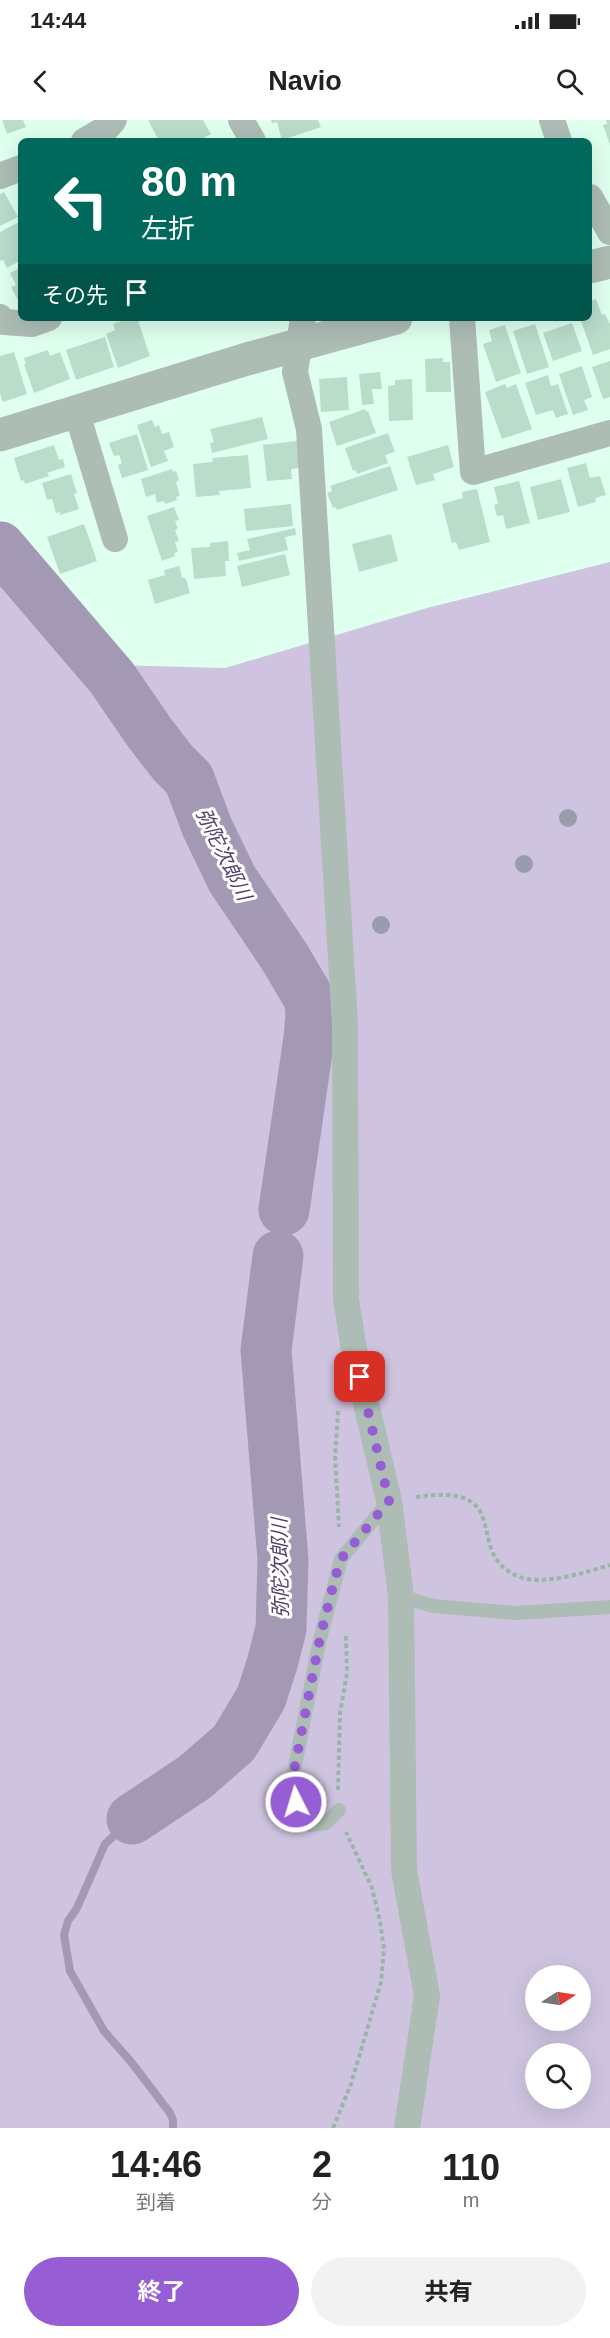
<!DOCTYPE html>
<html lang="ja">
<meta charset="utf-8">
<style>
:root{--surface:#fff;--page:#f2f2f2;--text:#222;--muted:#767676;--accent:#965dd5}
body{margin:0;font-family:Arial,"Noto Sans JP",sans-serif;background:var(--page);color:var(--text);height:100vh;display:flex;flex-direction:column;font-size:22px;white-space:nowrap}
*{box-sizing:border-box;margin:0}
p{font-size:20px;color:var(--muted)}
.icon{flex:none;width:33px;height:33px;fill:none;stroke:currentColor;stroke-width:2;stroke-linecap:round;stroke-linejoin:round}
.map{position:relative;height:2008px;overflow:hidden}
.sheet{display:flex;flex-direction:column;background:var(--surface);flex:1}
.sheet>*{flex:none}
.banner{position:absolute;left:18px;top:18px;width:574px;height:183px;border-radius:9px;box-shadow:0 6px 24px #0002;background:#00695c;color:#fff;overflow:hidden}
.needle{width:39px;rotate:78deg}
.controls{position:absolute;left:525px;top:1845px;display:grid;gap:12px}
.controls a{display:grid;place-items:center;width:66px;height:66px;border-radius:50%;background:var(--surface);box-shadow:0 6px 24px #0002;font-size:30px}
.pin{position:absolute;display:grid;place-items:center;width:51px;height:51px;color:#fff;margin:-26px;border-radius:12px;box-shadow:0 3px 9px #0006}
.me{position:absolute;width:66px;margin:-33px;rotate:355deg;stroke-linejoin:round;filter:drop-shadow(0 0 4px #0008)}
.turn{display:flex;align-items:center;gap:21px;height:126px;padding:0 24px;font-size:27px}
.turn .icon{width:78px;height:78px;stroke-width:2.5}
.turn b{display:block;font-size:42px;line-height:51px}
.then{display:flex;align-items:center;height:57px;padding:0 24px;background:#0003;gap:12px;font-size:22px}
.eta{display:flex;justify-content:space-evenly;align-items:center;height:102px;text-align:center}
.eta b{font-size:36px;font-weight:700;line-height:42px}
.action{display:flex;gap:12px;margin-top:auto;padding:12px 24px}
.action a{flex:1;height:69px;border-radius:36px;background:var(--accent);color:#fff;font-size:24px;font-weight:700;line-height:69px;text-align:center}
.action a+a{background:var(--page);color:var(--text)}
.status{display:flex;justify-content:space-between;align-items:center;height:42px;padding:0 30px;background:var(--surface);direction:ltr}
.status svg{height:16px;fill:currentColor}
header{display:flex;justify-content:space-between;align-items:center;height:78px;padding:0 24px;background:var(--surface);font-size:27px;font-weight:700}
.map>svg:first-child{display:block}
.green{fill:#cfc4e0;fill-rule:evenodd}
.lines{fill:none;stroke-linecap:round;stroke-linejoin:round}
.stream{stroke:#a499b5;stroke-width:8}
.river{stroke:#a499b5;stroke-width:51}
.building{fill:#b9dccb}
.path{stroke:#9ab5a8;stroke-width:4;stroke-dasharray:4.5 3;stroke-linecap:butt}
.service{stroke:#adbcb5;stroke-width:14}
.minor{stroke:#adbcb5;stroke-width:26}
.tertiary{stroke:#adbcb5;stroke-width:33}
.tree{fill:#989cad}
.route{stroke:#965dd5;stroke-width:10;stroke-dasharray:0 18}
.labels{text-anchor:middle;stroke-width:6;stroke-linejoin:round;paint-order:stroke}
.water-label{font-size:20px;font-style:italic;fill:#53406b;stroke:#fff}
</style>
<div class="status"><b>14:44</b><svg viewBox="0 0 49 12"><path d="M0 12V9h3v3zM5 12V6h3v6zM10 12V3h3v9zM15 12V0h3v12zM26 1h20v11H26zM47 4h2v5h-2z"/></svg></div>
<header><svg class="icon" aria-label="back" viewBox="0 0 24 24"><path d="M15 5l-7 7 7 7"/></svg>Navio<svg class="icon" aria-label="search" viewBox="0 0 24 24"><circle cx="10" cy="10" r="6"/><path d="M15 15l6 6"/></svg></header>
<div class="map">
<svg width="610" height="2008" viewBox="0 0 610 2008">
<rect width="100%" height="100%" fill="#dfffef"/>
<path class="green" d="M 610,442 L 610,2008 L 0,2008 L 0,458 L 73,544 L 225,548 L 427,488 ZM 536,1856 L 580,1856 L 580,1900 L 536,1900 ZM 536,1934 L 580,1934 L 580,1978 L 536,1978 Z"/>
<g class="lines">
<path class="stream" d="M 132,1699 L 105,1724 L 77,1788 L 68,1801 L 64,1815 L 70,1851 L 104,1911 L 132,1943 L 170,1993 L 173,2000 L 173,2008"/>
<path class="river" d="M 0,427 L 112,558 L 149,612 L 173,643 L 189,659 L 207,707 L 232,759 L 284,836 L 310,880 L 311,896 L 309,918 L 284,1090
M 132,1699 L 195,1657 L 234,1623 L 261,1578 L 272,1544 L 281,1509 L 283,1440 L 266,1230 L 278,1136"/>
</g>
<path class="building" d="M 2,0 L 23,0 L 26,7 L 7,14 Z
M 148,0 L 203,0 L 211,14 L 198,21 L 159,21 Z
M 271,0 L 318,0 L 321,7 L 282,20 L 277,2 L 272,3 Z
M 606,0 L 610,0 L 610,25 L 603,5 L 607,4 Z
M 4,72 L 18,97 L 0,106 L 0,74 Z
M 19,102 L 21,105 L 21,140 L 7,148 L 3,140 L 0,141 L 0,112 Z
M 21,147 L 21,186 L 11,167 L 16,165 L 10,153 Z
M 596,179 L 602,195 L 605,194 L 610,204 L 610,229 L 593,235 L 580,198 L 590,198 L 590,181 Z
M 130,198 L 137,198 L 150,236 L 118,248 L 106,214 L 115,210 L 113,204 Z
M 572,203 L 582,231 L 553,241 L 543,213 Z
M 535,204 L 549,247 L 527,254 L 513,211 Z
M 505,205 L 521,253 L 496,262 L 483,224 L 492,221 L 489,210 Z
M 105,217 L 114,247 L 76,260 L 66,230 Z
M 48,230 L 50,236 L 60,232 L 70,259 L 34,273 L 24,244 L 26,244 L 24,238 Z
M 14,232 L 27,274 L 3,282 L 0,273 L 0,236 Z
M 443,238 L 443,242 L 450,242 L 451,272 L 426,272 L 425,239 Z
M 610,241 L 610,277 L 603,279 L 592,247 Z
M 582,246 L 592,277 L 584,280 L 588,290 L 573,295 L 559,254 Z
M 380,252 L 382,269 L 372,269 L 374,284 L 362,285 L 359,254 Z
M 548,255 L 551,266 L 558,264 L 568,294 L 556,298 L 553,290 L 536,295 L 525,263 Z
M 347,257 L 349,290 L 321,292 L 319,259 Z
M 412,259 L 413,300 L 389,301 L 388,266 L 395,265 L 395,260 Z
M 505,264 L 507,268 L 516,264 L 532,309 L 502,319 L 485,272 Z
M 365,289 L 366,292 L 368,291 L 376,313 L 337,326 L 329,302 Z
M 262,297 L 268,319 L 212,333 L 210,323 L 214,322 L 210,309 Z
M 152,300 L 155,307 L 159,305 L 162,314 L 169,312 L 174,327 L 164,331 L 168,341 L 151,347 L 137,305 Z
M 388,313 L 395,332 L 385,335 L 388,343 L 357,354 L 356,350 L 353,351 L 345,328 Z
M 137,314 L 148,350 L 122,358 L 118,345 L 122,343 L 119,335 L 114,336 L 109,323 Z
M 297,321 L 300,348 L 291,349 L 292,359 L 267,361 L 263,325 Z
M 54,325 L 59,340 L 63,339 L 65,347 L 47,353 L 49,356 L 25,364 L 24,360 L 21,361 L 14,338 Z
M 448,325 L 454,347 L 433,354 L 435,360 L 416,365 L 407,337 Z
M 248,335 L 251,368 L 219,371 L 220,375 L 196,377 L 193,344 L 213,342 L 212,338 Z
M 586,343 L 590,358 L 600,356 L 606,375 L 595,378 L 596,382 L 578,387 L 567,348 Z
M 390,346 L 398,370 L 337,390 L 336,387 L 333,388 L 327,373 L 332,371 L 330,366 Z
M 172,349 L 173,352 L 176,351 L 179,360 L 176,362 L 180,376 L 176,377 L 177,380 L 165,384 L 164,381 L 157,383 L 155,374 L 146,377 L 141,359 Z
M 71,354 L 77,373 L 74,374 L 79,389 L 60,395 L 60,392 L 56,393 L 52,379 L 47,380 L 42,363 Z
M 561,359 L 570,392 L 538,400 L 530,367 Z
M 519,361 L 530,403 L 506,409 L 503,395 L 497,396 L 494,385 L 498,384 L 494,367 Z
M 477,369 L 490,422 L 459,430 L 456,422 L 452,423 L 442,384 L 463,378 L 462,372 Z
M 291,384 L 293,406 L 246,411 L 244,389 Z
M 174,387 L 179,400 L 175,401 L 178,409 L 175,410 L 179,421 L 175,422 L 178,432 L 174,433 L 175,436 L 162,441 L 147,396 Z
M 84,404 L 97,441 L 60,454 L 47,417 Z
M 295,408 L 296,415 L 285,417 L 288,430 L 239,441 L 237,433 L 250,430 L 247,419 Z
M 391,414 L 398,441 L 359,452 L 352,424 Z
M 228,421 L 229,441 L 225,441 L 226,456 L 194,459 L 191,428 L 210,427 L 210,423 Z
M 285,434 L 290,455 L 242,467 L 237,446 Z
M 179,446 L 182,457 L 186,459 L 190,473 L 155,484 L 148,460 L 165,455 L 164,450 Z"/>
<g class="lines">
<path class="path" d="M 338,1291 L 335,1338 L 339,1407
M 416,1377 C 521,1362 459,1434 520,1457 C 542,1466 587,1452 610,1445
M 338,1670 L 340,1593 L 347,1553 L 346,1513
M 333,2008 L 351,1964 L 381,1862 L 384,1829 L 380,1801 L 372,1768 L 346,1712"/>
<path class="service" d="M 401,1476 L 433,1486 L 516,1493 L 610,1487
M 339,1690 L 326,1703 L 311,1705 L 302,1699 L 296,1682 L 293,1656 L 320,1519 L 341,1439 L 388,1382"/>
<path class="minor" d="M 241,0 L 253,21
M 552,0 L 559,21
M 84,21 L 108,7 L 114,0
M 0,56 L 21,48
M 590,77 L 610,112
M 0,197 L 4,202 L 32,204 L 49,198
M 303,198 L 295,252 L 309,309 L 345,905 L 346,1179 L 355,1236 L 389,1381 L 401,1476 L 404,1750 L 427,1876 L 407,2008
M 462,198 L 473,352 L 610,313
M 76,290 L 115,419"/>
<path class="tertiary" d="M 590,147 L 610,142
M 0,315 L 247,239 L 396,198"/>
</g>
<g class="tree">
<circle cx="568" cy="698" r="9"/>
<circle cx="524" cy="744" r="9"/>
<circle cx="381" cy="805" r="9"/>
</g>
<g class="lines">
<path class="route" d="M 296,1682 L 293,1656 L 320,1518 L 335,1458 L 341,1439 L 389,1381 L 360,1257"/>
</g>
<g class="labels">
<g class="water-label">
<text transform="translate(224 734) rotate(64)" y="7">弥陀次郎川</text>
<text transform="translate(280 1448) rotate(-91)" y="7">弥陀次郎川</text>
</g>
</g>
</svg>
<div class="controls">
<a><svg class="needle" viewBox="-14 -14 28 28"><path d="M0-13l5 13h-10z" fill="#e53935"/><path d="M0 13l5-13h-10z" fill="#767676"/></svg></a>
<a><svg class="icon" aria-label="search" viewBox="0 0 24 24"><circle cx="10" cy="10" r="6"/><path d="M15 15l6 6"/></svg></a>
</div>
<div class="pin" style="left:360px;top:1257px;background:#d93025"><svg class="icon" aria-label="arrive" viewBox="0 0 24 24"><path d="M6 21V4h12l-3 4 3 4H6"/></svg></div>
<svg class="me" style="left:296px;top:1682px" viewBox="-20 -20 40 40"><circle r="17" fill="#965dd5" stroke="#fff" stroke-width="3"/><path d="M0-11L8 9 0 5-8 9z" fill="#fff"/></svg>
<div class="banner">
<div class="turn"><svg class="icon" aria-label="left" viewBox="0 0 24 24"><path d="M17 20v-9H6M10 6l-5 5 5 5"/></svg><div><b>80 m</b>左折</div></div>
<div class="then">その先<svg class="icon" aria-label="arrive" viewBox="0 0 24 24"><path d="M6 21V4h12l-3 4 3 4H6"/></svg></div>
</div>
</div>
<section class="sheet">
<div class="eta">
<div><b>14:46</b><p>到着</p></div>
<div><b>2</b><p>分</p></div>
<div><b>110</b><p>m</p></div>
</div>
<div class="action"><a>終了</a><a>共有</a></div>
</section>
